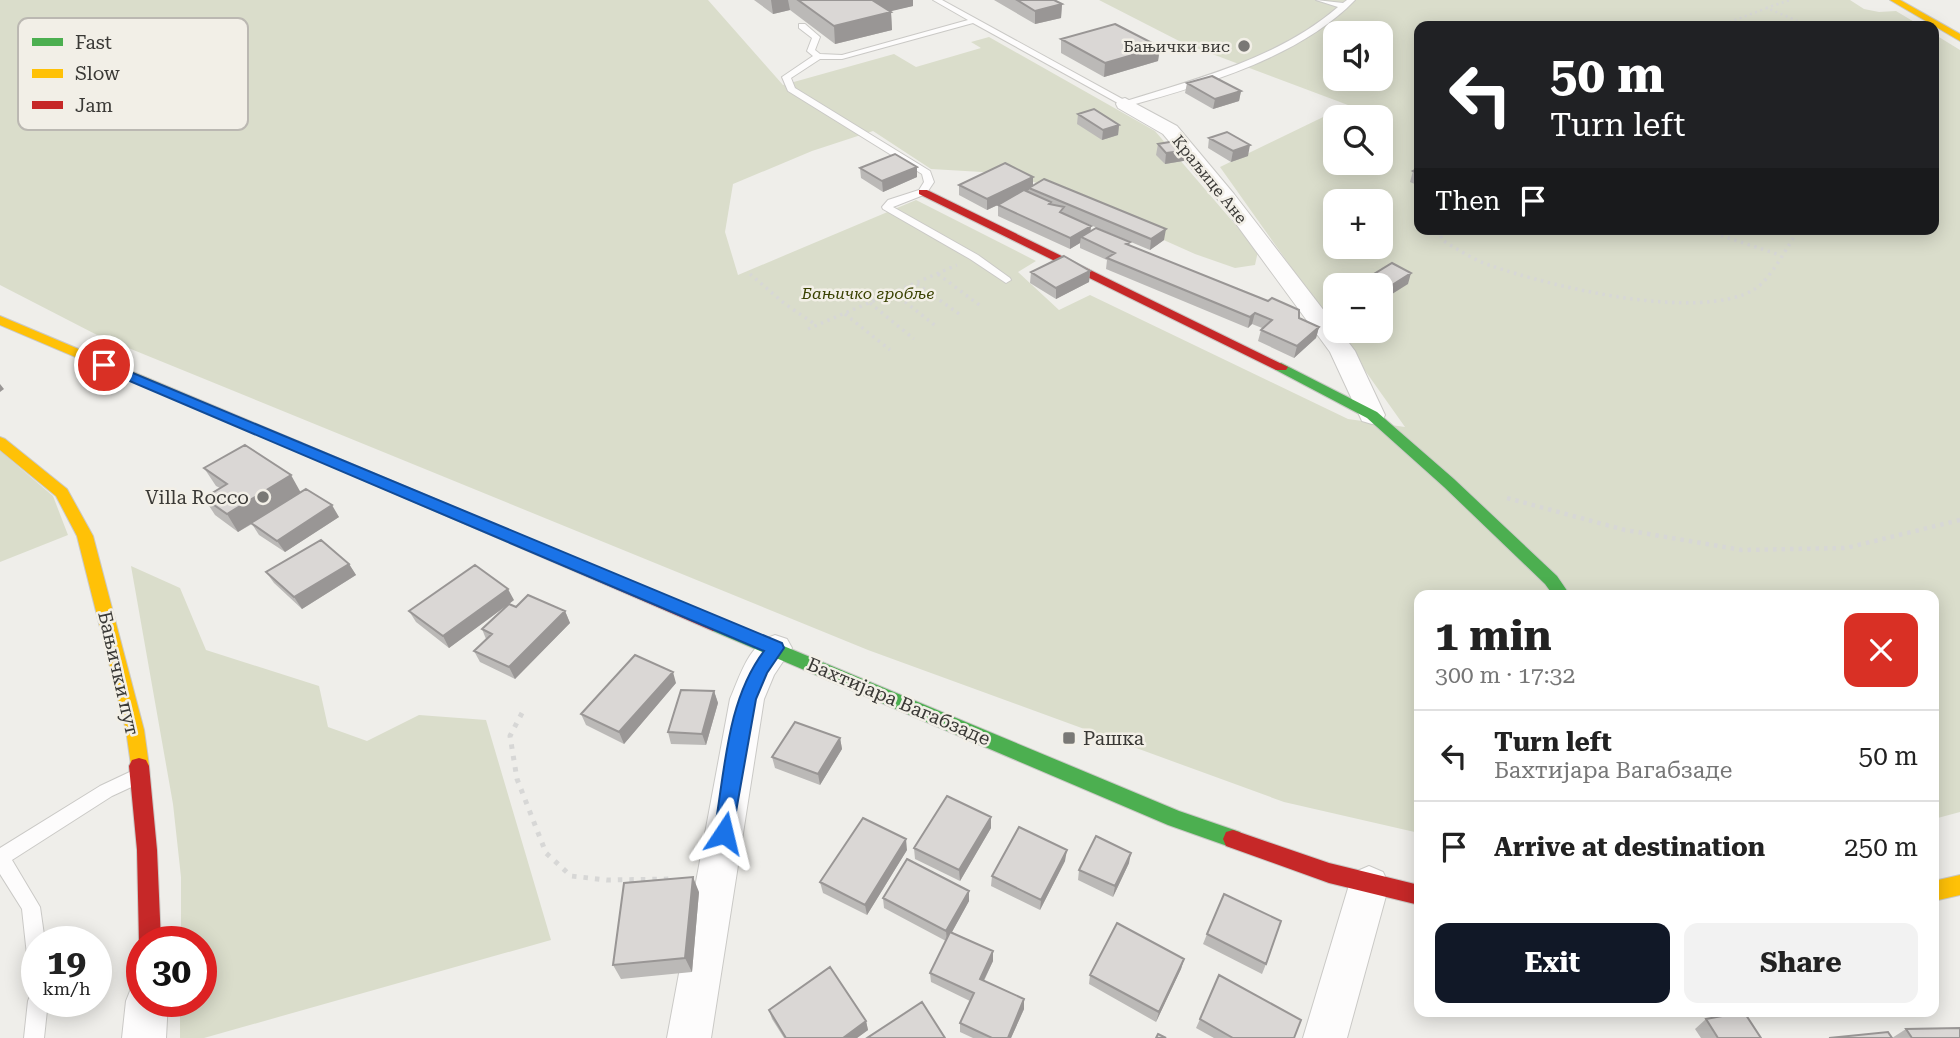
<!DOCTYPE html>
<meta charset="utf-8">
<style>
:root{--surface:#fff;--page:#f2f2f2;--text:#222;--muted:#767676;--line:#e0e0e0;--accent:#111827}
body{margin:0;font-family:"Roboto Serif",serif;background:var(--page);color:var(--text);height:100vh;display:flex;flex-direction:column;font-size:26px;white-space:nowrap}
*{box-sizing:border-box;margin:0}
p{font-size:23px;color:var(--muted)}
.icon{flex:none;width:38px;height:38px;fill:none;stroke:currentColor;stroke-width:2;stroke-linecap:round;stroke-linejoin:round}
.map{position:relative;flex:1;overflow:hidden}
.details{position:absolute;left:1414px;top:590px;width:525px;height:427px;display:flex;flex-direction:column;background:var(--surface);border-radius:14px;box-shadow:0 4px 18px #0003}
.details>*{flex:none}
.banner{position:absolute;left:1414px;top:21px;width:525px;height:214px;border-radius:14px;box-shadow:0 4px 18px #0003;background:#202124;color:#fff;overflow:hidden}
.tools{position:absolute;left:1323px;top:21px;display:grid;gap:14px}
.tools a{display:grid;place-items:center;width:70px;height:70px;border-radius:14px;background:var(--surface);box-shadow:0 4px 18px #0003;font-size:35px}
.speed{position:absolute;left:21px;top:926px;display:flex;gap:14px;font-size:35px;font-weight:700;text-align:center}
.speed>*{display:grid;place-content:center;width:91px;height:91px;border-radius:50%;background:var(--surface);box-shadow:0 4px 18px #0003;line-height:1}
.speed small{font-size:18px;font-weight:400}
.speed .limit{border:10px solid #d22;background:#fff;color:#111}
.pin{position:absolute;display:grid;place-items:center;width:60px;height:60px;color:#fff;margin:-30px;border:4px solid #fff;border-radius:50%;box-shadow:0 2px 7px #0007}
.me{position:absolute;width:77px;margin:-38px;rotate:10deg;stroke-linejoin:round;filter:drop-shadow(0 0 5px #0008)}
.turn{display:flex;align-items:center;gap:24px;height:147px;padding:0 21px;font-size:32px}
.turn .icon{width:91px;height:91px;stroke-width:2.5}
.turn b{display:block;font-size:49px;line-height:60px}
.then{display:flex;align-items:center;height:66px;padding:0 21px;background:#0003;gap:14px;font-size:26px}
.round{display:grid;place-items:center;flex:none;width:74px;height:74px;border-radius:14px;background:var(--page)}
.overview{display:flex;align-items:center;justify-content:space-between;height:119px;padding:0 21px}
h1{font-size:42px;font-weight:700;line-height:52px}
.action{display:flex;gap:14px;margin-top:auto;padding:14px 21px}
.action a{flex:1;height:80px;border-radius:14px;background:var(--accent);color:#fff;font-size:28px;font-weight:700;line-height:80px;text-align:center}
.action a+a{background:var(--page);color:var(--text)}
ul{padding:0;list-style:none}
li{display:flex;align-items:center;gap:21px;height:91px;padding:0 21px;border-top:2px solid var(--line)}
li div{flex:1}
li b{display:block;font-size:26px}
li em{font-style:normal}
.map>svg:first-child{display:block}
.green{fill:#daddcb;fill-rule:evenodd}
.lines{fill:none;stroke-linecap:round;stroke-linejoin:round}
.lane-casing{stroke:#cac9c6;stroke-width:2}
.street-casing{stroke:#cac9c6;stroke-width:2}
.fast-casing{stroke:#cac9c6;stroke-width:2}
.slow-casing{stroke:#cac9c6;stroke-width:2}
.jam-casing{stroke:#cac9c6;stroke-width:2}
.path-far3{stroke:#d7d7d6;stroke-width:2.5;stroke-dasharray:2 3.5;stroke-linecap:butt}
.path-far2{stroke:#d7d7d6;stroke-width:3.5;stroke-dasharray:2.5 4.5;stroke-linecap:butt}
.path-far1{stroke:#d7d7d6;stroke-width:4.5;stroke-dasharray:3.5 5;stroke-linecap:butt}
.path{stroke:#d7d7d6;stroke-width:5;stroke-dasharray:4.5 7;stroke-linecap:butt}
.lane{fill:#fdfcfc;fill-rule:evenodd}
.street{fill:#fdfcfc;fill-rule:evenodd}
.fast{fill:#4caf50;fill-rule:evenodd}
.slow{fill:#ffc107;fill-rule:evenodd}
.jam{fill:#c62828;fill-rule:evenodd}
.wall{fill:#bbb9b7}
.shaded-wall{fill:#999695}
.building{fill:#dad7d5;stroke:#999695;stroke-width:2}
.route{fill:#1a73e8;stroke:#114b97;stroke-width:2}
.poi-dot{fill:#797875;stroke:#f2efe7;stroke-width:2.5}
.labels{text-anchor:middle;stroke-width:5;stroke-linejoin:round;paint-order:stroke}
.far-poi-label{font-size:16px;fill:#3a3936;stroke:#f2efe7;text-anchor:end}
.far-street-label{font-size:16px;fill:#3a3936;stroke:#f2efe7}
.far-park-label{font-size:16px;font-style:italic;fill:#3a4202;stroke:#f2efe7}
.poi-label{font-size:19px;fill:#3a3936;stroke:#f2efe7;text-anchor:end}
.street-label{font-size:19px;fill:#3a3936;stroke:#f2efe7}
.key{fill:#f2efe7;stroke:#bbb8b2;stroke-width:2}
.key-label{font-size:19px;fill:#3a3936}
</style>
<div class="map">
<svg width="1960" height="1038" viewBox="0 0 1960 1038">
<rect width="100%" height="100%" fill="#efeeea"/>
<path class="green" d="M 0,0 L 708,0 L 783,85 L 894,54 L 916,67 L 981,48 L 971,42 L 989,37 L 1155,131 L 1258,251 L 1255,265 L 1235,268 L 1195,254 L 1016,174 L 931,169 L 873,131 L 812,151 L 733,184 L 725,232 L 738,275 L 916,200 L 1036,261 L 1018,272 L 1059,310 L 1090,295 L 1348,419 L 1405,427 L 1337,331 L 1381,331 L 1381,285 L 1335,285 L 1335,329 L 1220,167 L 1348,105 L 1183,43 L 1099,0 L 1850,0 L 1864,9 L 1879,12 L 1896,11 L 1921,26 L 1419,26 L 1419,229 L 1934,229 L 1934,34 L 1960,50 L 1960,812 L 1934,819 L 1934,595 L 1419,595 L 1419,833 L 1284,802 L 868,650 L 99,336 L 0,285 ZM 1335,33 L 1381,33 L 1381,79 L 1335,79 ZM 1335,117 L 1381,117 L 1381,163 L 1335,163 ZM 1335,201 L 1381,201 L 1381,247 L 1335,247 Z
M 0,451 L 53,496 L 68,535 L 0,562 Z
M 131,566 L 180,588 L 206,650 L 319,686 L 328,727 L 367,741 L 419,715 L 486,720 L 551,940 L 204,1038 L 180,1038 L 180,1001 L 201,1001 L 201,942 L 181,941 L 181,877 L 173,804 Z"/>
<g class="lines">
<g class="lane-casing">
<path id="lane" d="M 933,0 L 942,0 L 1126,101 C 1199,78 1279,58 1338,7 L 1316,0 L 1343,3 L 1347,0 L 1355,0 C 1299,58 1201,86 1125,107 L 973,23 L 842,59 L 820,59 L 791,78 L 795,88 L 930,171 L 934,182 L 926,194 L 893,207 L 978,255 L 1010,278 L 1011,280 L 1006,283 L 970,259 L 883,209 L 882,207 L 888,200 L 919,190 L 924,182 L 922,174 L 788,91 L 782,77 L 813,56 L 807,51 L 812,38 L 799,28 L 799,24 L 805,24 L 820,37 L 815,50 L 820,54 L 842,55 L 968,20 Z
M 134,770 L 140,773 L 143,778 L 140,783 L 112,796 L 12,860 L 40,907 L 45,942 L 37,942 L 37,965 L 30,962 L 27,955 L 22,909 L 0,874 L 0,848 L 100,786 Z
M 37,991 L 37,1001 L 48,1001 L 44,1038 L 24,1038 L 28,1001 L 31,994 Z"/>
</g>
<g class="street-casing">
<path id="street" d="M 1125,98 L 1177,126 L 1234,194 L 1335,325 L 1335,331 L 1340,331 L 1355,351 L 1385,415 L 1382,421 L 1372,424 L 1362,421 L 1330,352 L 1220,202 L 1163,134 L 1118,108 L 1116,104 L 1118,100 Z
M 775,635 L 787,639 L 792,648 L 774,675 L 764,699 L 711,1038 L 667,1038 L 730,699 C 740,676 749,643 775,635 Z
M 1369,866 L 1383,872 L 1389,885 L 1347,1038 L 1303,1038 L 1349,885 L 1355,872 Z
M 142,982 L 142,1001 L 168,1001 L 166,1038 L 122,1038 L 126,1001 L 132,986 Z"/>
</g>
<g class="fast-casing">
<path id="fast" d="M 1281,363 L 1377,412 L 1454,479 L 1557,576 L 1570,595 L 1553,595 L 1545,584 L 1444,487 L 1367,418 L 1276,370 L 1274,367 Z
M 719,619 L 1179,811 L 1240,832 L 1243,839 L 1240,846 L 1233,848 L 1168,825 L 713,631 L 710,626 L 713,621 Z"/>
</g>
<g class="slow-casing">
<path id="slow" d="M 1890,0 L 1900,0 L 1960,34 L 1960,41 Z
M 0,316 L 302,443 L 304,446 L 297,451 L 292,449 L 0,325 Z
M 0,437 L 5,439 L 67,489 L 93,536 L 144,730 L 149,766 L 146,772 L 139,774 L 132,772 L 126,730 L 77,536 L 56,496 L 0,450 Z
M 1960,875 L 1960,895 L 1934,901 L 1934,881 Z"/>
</g>
<g class="jam-casing">
<path id="jam" d="M 919,190 L 927,190 L 1288,367 L 1286,370 L 1276,370 L 919,194 Z
M 297,441 L 725,621 L 728,626 L 725,631 L 713,631 L 292,449 L 290,446 L 292,443 Z
M 139,758 L 146,760 L 149,766 L 157,850 L 161,942 L 142,942 L 142,948 L 139,942 L 137,850 L 129,766 L 132,760 Z
M 1233,830 L 1329,863 L 1419,885 L 1419,905 L 1329,883 L 1226,846 L 1223,839 L 1226,832 Z"/>
</g>
<path class="path-far3" d="M 1766,8 L 1790,0
M 1719,26 L 1767,8 L 1809,26"/>
<path class="path-far2" d="M 1439,229 L 1442,240 C 1457,249 1472,259 1489,265 C 1549,286 1699,323 1755,289 C 1771,279 1788,245 1799,229
M 1701,229 L 1780,255
M 750,274 L 785,304 L 816,325
M 938,274 L 982,307
M 917,284 L 962,316
M 894,293 L 937,327
M 870,303 L 914,339
M 845,314 L 890,350
M 808,329 L 957,265"/>
<path class="path-far1" d="M 1507,498 L 1625,530 L 1742,550 L 1846,548 L 1960,520"/>
<path class="path" d="M 522,713 L 510,736 L 517,779 L 546,853 L 571,876 L 607,880 L 674,879"/>
<use href="#lane" class="lane"/>
<use href="#street" class="street"/>
<use href="#fast" class="fast"/>
<use href="#slow" class="slow"/>
<use href="#jam" class="jam"/>
</g>
<path class="wall" d="M 754,0 L 913,0 L 913,6 L 889,11 L 891,12 L 892,30 L 835,44 L 790,10 L 773,14 Z
M 994,0 L 1054,0 L 1062,4 L 1061,18 L 1035,24 Z
M 1061,39 L 1160,47 L 1158,61 L 1104,77 L 1061,53 Z
M 1187,83 L 1241,91 L 1239,101 L 1213,109 L 1185,93 Z
M 1078,114 L 1119,125 L 1118,135 L 1102,140 L 1077,124 Z
M 1209,138 L 1248,156 L 1231,162 L 1208,148 Z
M 1158,144 L 1190,150 L 1189,160 L 1165,164 L 1156,155 Z
M 860,168 L 917,177 L 883,192 L 861,178 Z
M 1419,168 L 1419,186 L 1410,182 L 1413,171 Z
M 1033,177 L 1033,186 L 1164,240 L 1150,250 L 1064,214 L 1091,226 L 1090,231 L 1130,242 L 1129,245 L 1319,327 L 1316,338 L 1294,358 L 1258,341 L 1261,330 L 1262,328 L 1252,324 L 1248,328 L 1106,269 L 1107,260 L 1080,248 L 1080,243 L 1070,249 L 998,216 L 998,205 L 987,210 L 959,195 L 959,185 Z
M 1090,271 L 1089,282 L 1056,299 L 1030,283 L 1031,272 Z
M 204,468 L 301,492 L 339,517 L 285,552 L 259,535 L 252,524 L 238,532 L 215,515 L 204,498 L 220,488 L 216,486 Z
M 349,564 L 356,575 L 302,609 L 274,583 L 266,572 Z
M 514,600 L 509,604 L 516,607 L 565,611 L 570,623 L 515,679 L 480,662 L 474,651 L 486,639 L 482,629 L 506,606 L 449,648 L 416,622 L 409,611 Z
M 676,683 L 624,744 L 586,725 L 581,714 Z
M 714,691 L 718,703 L 706,745 L 671,744 L 668,732 Z
M 840,738 L 842,749 L 820,785 L 775,768 L 772,757 Z
M 991,828 L 960,881 L 915,859 L 914,848 Z
M 907,850 L 867,915 L 823,893 L 820,882 Z
M 1065,861 L 1040,910 L 991,886 L 992,876 Z
M 1129,863 L 1113,897 L 1078,880 L 1079,870 Z
M 969,891 L 969,901 L 952,932 L 993,951 L 993,961 L 984,981 L 1024,999 L 1024,1009 L 1011,1038 L 973,1038 L 960,1032 L 960,1023 L 970,1001 L 931,982 L 930,973 L 946,941 L 884,908 L 883,898 Z
M 699,892 L 692,972 L 621,979 L 613,965 Z
M 1207,934 L 1266,964 L 1262,974 L 1203,944 Z
M 1184,959 L 1181,969 L 1156,1022 L 1089,984 L 1090,975 Z
M 769,1010 L 866,1021 L 868,1030 L 857,1038 L 784,1038 L 772,1019 Z
M 1864,1012 L 1928,1012 L 1921,1016 L 1867,1017 Z
M 1200,1019 L 1294,1038 L 1214,1038 L 1196,1028 Z
M 1706,1019 L 1761,1038 L 1701,1038 L 1695,1029 Z
M 1906,1029 L 1960,1038 L 1892,1038 Z"/>
<path class="shaded-wall" d="M 771,0 L 788,0 L 790,10 L 773,14 Z
M 870,0 L 913,0 L 913,6 L 871,16 Z
M 1062,4 L 1061,18 L 1035,24 L 1035,11 Z
M 891,12 L 892,30 L 835,44 L 834,26 Z
M 1160,47 L 1158,61 L 1104,77 L 1105,63 Z
M 1241,91 L 1239,101 L 1213,109 L 1215,99 Z
M 1119,125 L 1118,135 L 1102,140 L 1103,130 Z
M 1250,145 L 1248,156 L 1231,162 L 1233,151 Z
M 1190,150 L 1189,160 L 1165,164 L 1166,153 Z
M 917,167 L 917,177 L 883,192 L 882,181 Z
M 1033,177 L 1033,188 L 1029,188 L 1029,190 L 987,210 L 987,199 Z
M 1091,226 L 1090,237 L 1081,237 L 1080,243 L 1070,249 L 1070,238 Z
M 1166,229 L 1164,240 L 1150,250 L 1151,239 Z
M 1090,271 L 1089,282 L 1056,299 L 1056,288 Z
M 1411,273 L 1408,284 L 1381,301 L 1381,292 Z
M 1255,313 L 1252,324 L 1248,328 L 1250,317 Z
M 1319,327 L 1316,338 L 1294,358 L 1297,346 Z
M 0,384 L 4,389 L 0,392 Z
M 291,475 L 301,493 L 238,532 L 227,514 Z
M 332,505 L 339,517 L 285,552 L 277,541 Z
M 349,564 L 356,575 L 302,609 L 294,597 Z
M 508,589 L 514,600 L 449,648 L 443,636 Z
M 565,611 L 570,623 L 515,679 L 509,667 Z
M 673,672 L 676,683 L 624,744 L 619,732 Z
M 714,691 L 718,703 L 706,745 L 702,734 Z
M 840,738 L 842,749 L 820,785 L 818,774 Z
M 991,817 L 991,828 L 960,881 L 959,870 Z
M 906,839 L 907,850 L 867,915 L 865,905 Z
M 1067,850 L 1065,861 L 1040,910 L 1041,900 Z
M 1131,853 L 1129,863 L 1113,897 L 1115,886 Z
M 693,877 L 699,892 L 692,972 L 685,958 Z
M 969,891 L 969,901 L 947,941 L 946,931 Z
M 993,951 L 993,961 L 980,988 L 980,979 Z
M 1184,959 L 1181,969 L 1156,1022 L 1159,1012 Z
M 1024,999 L 1024,1009 L 1011,1038 L 1008,1038 Z
M 866,1021 L 868,1030 L 857,1038 L 843,1038 Z"/>
<path class="building" d="M 798,0 L 872,0 L 891,12 L 834,26 Z
M 1017,0 L 1054,0 L 1062,4 L 1035,11 Z
M 1115,24 L 1160,47 L 1105,63 L 1061,39 Z
M 1212,76 L 1241,91 L 1215,99 L 1187,83 Z
M 1094,109 L 1119,125 L 1103,130 L 1078,114 Z
M 1227,132 L 1250,145 L 1233,151 L 1209,138 Z
M 1181,140 L 1190,150 L 1166,153 L 1158,144 Z
M 895,154 L 917,167 L 882,181 L 860,168 Z
M 1005,163 L 1033,177 L 987,199 L 959,185 Z
M 1419,168 L 1419,174 L 1413,171 Z
M 1044,179 L 1166,229 L 1151,239 L 1029,188 Z
M 1024,190 L 1051,202 L 1049,204 L 1064,207 L 1060,212 L 1091,226 L 1070,238 L 998,205 Z
M 1096,228 L 1130,242 L 1126,244 L 1268,301 L 1272,298 L 1299,310 L 1299,318 L 1319,327 L 1297,346 L 1261,330 L 1272,320 L 1255,313 L 1250,317 L 1107,258 L 1115,253 L 1081,237 Z
M 1064,256 L 1090,271 L 1056,288 L 1031,272 Z
M 1392,263 L 1411,273 L 1381,292 L 1381,285 L 1367,285 L 1361,282 Z
M 245,445 L 291,475 L 227,514 L 204,498 L 227,484 L 204,468 Z
M 306,489 L 332,505 L 277,541 L 251,523 Z
M 321,540 L 349,564 L 294,597 L 266,572 Z
M 475,565 L 508,589 L 443,636 L 409,611 Z
M 528,595 L 565,611 L 509,667 L 474,651 L 492,634 L 482,629 L 509,604 L 516,607 Z
M 635,655 L 673,672 L 619,732 L 581,714 Z
M 681,690 L 714,691 L 702,734 L 668,732 Z
M 795,722 L 840,738 L 818,774 L 772,757 Z
M 947,796 L 991,817 L 959,870 L 914,848 Z
M 863,818 L 906,839 L 865,905 L 820,882 Z
M 1019,827 L 1067,850 L 1041,900 L 992,876 Z
M 1096,836 L 1131,853 L 1115,886 L 1079,870 Z
M 907,859 L 969,891 L 946,931 L 883,898 Z
M 693,877 L 685,958 L 613,965 L 624,883 Z
M 1224,894 L 1281,921 L 1266,964 L 1207,934 Z
M 1117,923 L 1184,959 L 1159,1012 L 1090,975 Z
M 950,932 L 993,951 L 980,979 L 1024,999 L 1008,1038 L 992,1038 L 960,1023 L 974,993 L 930,973 Z
M 830,967 L 866,1021 L 843,1038 L 786,1038 L 769,1010 Z
M 1219,975 L 1301,1020 L 1294,1038 L 1233,1038 L 1200,1019 Z
M 922,1002 L 945,1038 L 867,1038 Z
M 1744,1012 L 1761,1038 L 1718,1038 L 1706,1019 Z
M 1960,1028 L 1960,1038 L 1912,1038 L 1906,1029 Z
M 1888,1032 L 1892,1038 L 1829,1038 Z
M 1158,1034 L 1166,1038 L 1156,1038 Z"/>
<path class="route" d="M 104,361 L 782,643 L 784,648 L 767,673 L 756,699 L 731,840 L 724,842 L 717,840 L 714,833 C 725,773 726,701 764,651 L 99,368 L 97,365 Z"/>
<g class="poi-dot">
<circle cx="1244" cy="46" r="7"/>
<circle cx="263" cy="497" r="7"/>
<rect x="1062" y="731" width="14" height="14" rx="3.5"/>
</g>
<g class="labels">
<g class="far-poi-label">
<text x="1230" y="52">Бањички вис</text>
</g>
<g class="far-street-label">
<text transform="translate(1210 179) rotate(51)" y="6">Краљице Ане</text>
</g>
<g class="far-park-label">
<text x="868" y="299">Бањичко гробље</text>
</g>
<g class="poi-label">
<text x="249" y="504">Villa Rocco</text>
<text x="1083" y="745" text-anchor="start">Рашка</text>
</g>
<g class="street-label">
<text transform="translate(119 673) rotate(77)" y="7">Бањички пут</text>
<text transform="translate(899 701) rotate(23)" y="7">Бахтијара Вагабзаде</text>
</g>
</g>
<rect x="18" y="18" width="230" height="112" rx="10" class="key"/>
<rect x="32" y="38" width="31" height="8" fill="#4caf50"/>
<rect x="32" y="69" width="31" height="9" fill="#ffc107"/>
<rect x="32" y="101" width="31" height="8" fill="#c62828"/>
<g class="key-label">
<text x="75" y="49">Fast</text>
<text x="75" y="80">Slow</text>
<text x="75" y="112">Jam</text>
</g>
</svg>
<div class="tools">
<a><svg class="icon" aria-label="sound" viewBox="0 0 24 24"><path d="M4 9h4l5-4v14l-5-4H4zM17 9q2 3 0 6"/></svg></a>
<a><svg class="icon" aria-label="search" viewBox="0 0 24 24"><circle cx="10" cy="10" r="6"/><path d="M15 15l6 6"/></svg></a>
<a>+</a>
<a>−</a>
</div>
<div class="speed"><div>19<small>km/h</small></div><div class="limit">30</div></div>
<div class="pin" style="left:104px;top:365px;background:#d93025"><svg class="icon" aria-label="arrive" viewBox="0 0 24 24"><path d="M6 21V4h12l-3 4 3 4H6"/></svg></div>
<svg class="me" style="left:724px;top:833px" viewBox="-20 -20 40 40"><path d="M0-17L14 15 0 8-14 15z" fill="#1a73e8" stroke="#fff" stroke-width="4"/></svg>
<div class="banner">
<div class="turn"><svg class="icon" aria-label="left" viewBox="0 0 24 24"><path d="M17 20v-9H6M10 6l-5 5 5 5"/></svg><div><b>50 m</b>Turn left</div></div>
<div class="then">Then<svg class="icon" aria-label="arrive" viewBox="0 0 24 24"><path d="M6 21V4h12l-3 4 3 4H6"/></svg></div>
</div>
<section class="details">
<div class="overview"><div><h1>1 min</h1><p>300 m · 17:32</p></div><a class="round" style="background:#d93025;color:#fff"><svg class="icon" aria-label="close" viewBox="0 0 24 24"><path d="M6 6l12 12M18 6L6 18"/></svg></a></div>
<ul>
<li><svg class="icon" aria-label="left" viewBox="0 0 24 24"><path d="M17 20v-9H6M10 6l-5 5 5 5"/></svg><div><b>Turn left</b><p>Бахтијара Вагабзаде</p></div><em>50 m</em></li>
<li><svg class="icon" aria-label="arrive" viewBox="0 0 24 24"><path d="M6 21V4h12l-3 4 3 4H6"/></svg><div><b>Arrive at destination</b></div><em>250 m</em></li>
</ul>
<div class="action"><a>Exit</a><a>Share</a></div>
</section>
</div>
